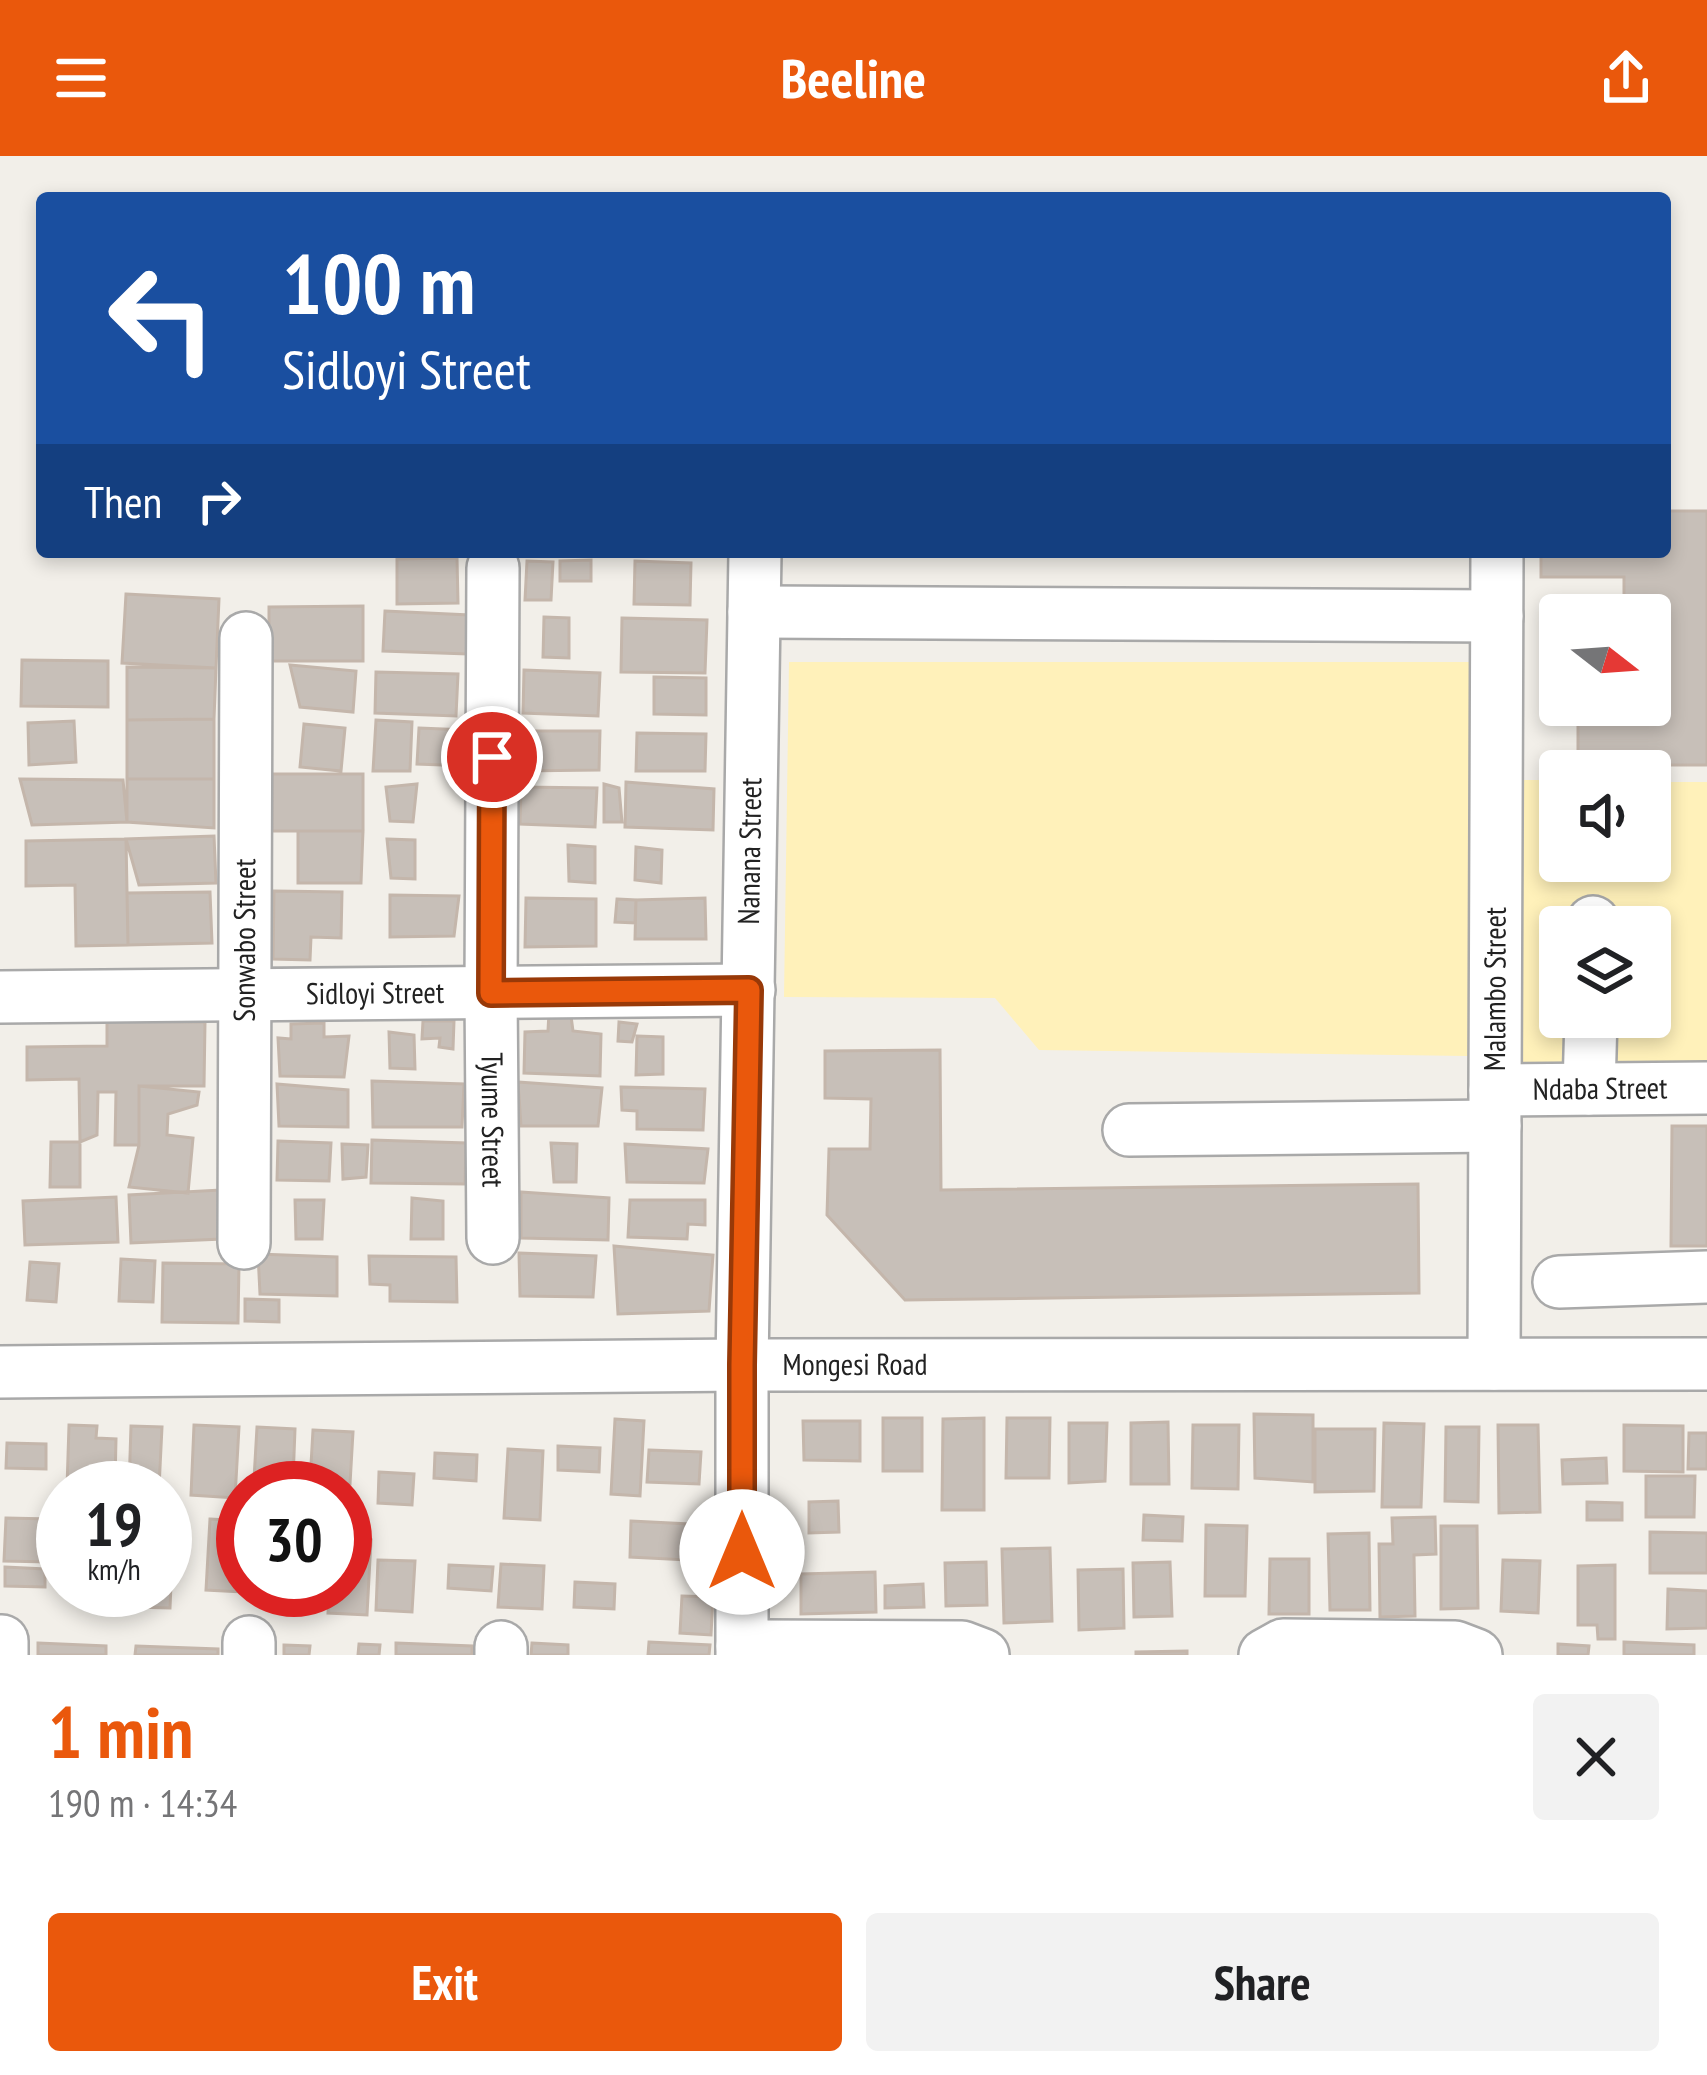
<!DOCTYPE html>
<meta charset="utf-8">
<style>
:root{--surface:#fff;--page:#f2f2f2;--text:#202124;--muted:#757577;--accent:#ea580c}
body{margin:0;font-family:"PT Sans Narrow",sans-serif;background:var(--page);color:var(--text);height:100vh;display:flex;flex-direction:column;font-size:45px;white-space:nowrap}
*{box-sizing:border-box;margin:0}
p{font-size:39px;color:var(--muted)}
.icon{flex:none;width:66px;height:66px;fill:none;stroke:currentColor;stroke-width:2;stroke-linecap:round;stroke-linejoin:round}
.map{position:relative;height:1499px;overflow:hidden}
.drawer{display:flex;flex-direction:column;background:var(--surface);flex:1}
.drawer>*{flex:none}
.banner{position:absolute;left:36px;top:36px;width:1635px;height:366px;border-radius:12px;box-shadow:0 6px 18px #0003;background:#1a4fa0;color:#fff;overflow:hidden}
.needle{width:78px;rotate:107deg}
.buttons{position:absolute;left:1539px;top:438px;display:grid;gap:24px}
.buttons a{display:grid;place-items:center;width:132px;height:132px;border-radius:12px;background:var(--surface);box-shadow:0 6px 18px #0003;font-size:60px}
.speed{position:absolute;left:36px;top:1305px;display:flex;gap:24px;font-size:60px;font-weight:700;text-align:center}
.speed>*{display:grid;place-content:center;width:156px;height:156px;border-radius:50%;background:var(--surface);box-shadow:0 6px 18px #0003;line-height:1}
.speed small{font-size:30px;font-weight:400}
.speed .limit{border:18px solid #d22;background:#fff;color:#111}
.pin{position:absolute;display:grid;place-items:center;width:102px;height:102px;color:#fff;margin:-51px;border:6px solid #fff;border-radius:50%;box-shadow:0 3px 12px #0007}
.me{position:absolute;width:132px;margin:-66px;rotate:0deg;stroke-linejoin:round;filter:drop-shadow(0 0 9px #0008)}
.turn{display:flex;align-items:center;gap:42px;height:252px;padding:0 48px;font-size:54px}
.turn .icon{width:156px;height:156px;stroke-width:2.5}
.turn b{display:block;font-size:84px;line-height:102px}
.then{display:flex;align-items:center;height:114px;padding:0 48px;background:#0003;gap:24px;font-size:45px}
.round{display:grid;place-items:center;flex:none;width:126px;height:126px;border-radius:12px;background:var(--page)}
.headline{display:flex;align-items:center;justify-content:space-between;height:204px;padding:0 48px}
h1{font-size:72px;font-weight:600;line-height:90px;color:var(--accent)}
.button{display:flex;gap:24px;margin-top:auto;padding:24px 48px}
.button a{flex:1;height:138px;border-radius:12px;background:var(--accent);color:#fff;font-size:48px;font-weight:600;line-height:138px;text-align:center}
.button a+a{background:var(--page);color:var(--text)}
header{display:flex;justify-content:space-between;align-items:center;height:156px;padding:0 48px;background:var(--accent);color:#fff;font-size:54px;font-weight:600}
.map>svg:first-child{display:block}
.sand{fill:#fff1ba;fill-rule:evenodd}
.building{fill:#c7bfb8;stroke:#c4b6ab;stroke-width:3}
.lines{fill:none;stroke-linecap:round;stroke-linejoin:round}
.minor-casing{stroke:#a9a9a9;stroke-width:56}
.minor{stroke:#fff;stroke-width:51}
.route-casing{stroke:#983908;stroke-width:30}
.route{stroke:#ea580c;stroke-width:21}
.labels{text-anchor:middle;stroke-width:9;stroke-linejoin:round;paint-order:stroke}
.street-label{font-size:30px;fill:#222;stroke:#fff}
</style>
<header><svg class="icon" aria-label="menu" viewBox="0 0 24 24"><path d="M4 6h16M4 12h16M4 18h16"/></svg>Beeline<svg class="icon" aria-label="share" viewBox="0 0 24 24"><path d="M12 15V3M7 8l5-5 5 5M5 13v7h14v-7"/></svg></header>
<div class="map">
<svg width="1707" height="1499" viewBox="0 0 1707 1499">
<rect width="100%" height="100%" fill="#f2efe9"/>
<path class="sand" d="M 789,506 L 1473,506 L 1468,900 L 1039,894 L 995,842 L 784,841 Z
M 1513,624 L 1560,624 L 1560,705 L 1650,705 L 1650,626 L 1707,626 L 1707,914 L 1531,919 L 1510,885 ZM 1560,771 L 1650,771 L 1650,861 L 1560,861 Z"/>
<path class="building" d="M 1665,355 L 1707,355 L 1707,609 L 1578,609 L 1578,549 L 1650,549 L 1650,459 L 1624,459 L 1624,421 L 1541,421 L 1541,396 L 1665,396 Z
M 457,402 L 458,447 L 397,448 L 397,403 Z
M 591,404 L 591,425 L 560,425 L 560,405 Z
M 527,405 L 553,406 L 551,444 L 525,444 Z
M 635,405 L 691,407 L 690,449 L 634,448 Z
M 126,438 L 219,443 L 216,512 L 122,507 Z
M 363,450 L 363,505 L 269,505 L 269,451 Z
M 385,455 L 469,459 L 467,498 L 383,495 Z
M 544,461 L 569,462 L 569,502 L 543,501 Z
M 622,462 L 707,464 L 705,517 L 621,516 Z
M 22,504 L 108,505 L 108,551 L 21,550 Z
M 290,509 L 356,515 L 353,556 L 300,551 Z
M 127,511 L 216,512 L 214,563 L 127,564 Z
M 524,514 L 600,517 L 598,560 L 523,557 Z
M 376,516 L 458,518 L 456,560 L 375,557 Z
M 654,521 L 706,522 L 706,559 L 654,558 Z
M 214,563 L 214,623 L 127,623 L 127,564 Z
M 376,564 L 412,566 L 410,615 L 373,615 Z
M 74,565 L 76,606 L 29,609 L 28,567 Z
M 304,568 L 345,572 L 341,615 L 300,611 Z
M 419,572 L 466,574 L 467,610 L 417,608 Z
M 519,575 L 600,575 L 599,614 L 519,615 Z
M 637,577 L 706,578 L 705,615 L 636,615 Z
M 272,618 L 363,618 L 363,675 L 272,675 Z
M 20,623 L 123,624 L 127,666 L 32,669 Z
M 127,623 L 214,623 L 214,672 L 127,666 Z
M 626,626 L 714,633 L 713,674 L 625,671 Z
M 417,628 L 413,666 L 390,665 L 386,631 Z
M 604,628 L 619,632 L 622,666 L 604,666 Z
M 521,631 L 597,632 L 595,671 L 520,668 Z
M 298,675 L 363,675 L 361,727 L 298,727 Z
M 214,680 L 216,727 L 139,729 L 126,683 Z
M 126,683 L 128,789 L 76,790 L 75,729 L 26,730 L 26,685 Z
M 387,683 L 415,684 L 415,723 L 391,722 Z
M 568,689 L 595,691 L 595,727 L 569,725 Z
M 636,691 L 662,694 L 661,727 L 635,724 Z
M 274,735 L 342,736 L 341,782 L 311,781 L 310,804 L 273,803 Z
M 210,736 L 212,787 L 128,789 L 127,737 Z
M 390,739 L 459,740 L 454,780 L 390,781 Z
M 526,742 L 596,743 L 596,790 L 525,791 Z
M 705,742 L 706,783 L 635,783 L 636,744 Z
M 617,743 L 636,744 L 635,767 L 615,766 Z
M 549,856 L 571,860 L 573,875 L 601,878 L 600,920 L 524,917 L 525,876 L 548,875 Z
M 107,865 L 205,866 L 204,930 L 139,930 L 139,989 L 115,989 L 116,936 L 98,936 L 97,979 L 80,986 L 79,923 L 27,924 L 27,891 L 107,890 Z
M 423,865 L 454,865 L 453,893 L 439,891 L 440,882 L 422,883 Z
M 619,866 L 637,868 L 632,886 L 618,885 Z
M 324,867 L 324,881 L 349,880 L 344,921 L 280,920 L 278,882 L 291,883 L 291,868 Z
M 389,876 L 414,879 L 415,913 L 390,912 Z
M 637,880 L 663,881 L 663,918 L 636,919 Z
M 940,894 L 941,1034 L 1418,1028 L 1419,1137 L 905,1144 L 827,1059 L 829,993 L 870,993 L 871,943 L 825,942 L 825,895 Z
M 372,925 L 464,928 L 462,971 L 373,971 Z
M 518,926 L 602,932 L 598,970 L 521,970 Z
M 277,928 L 348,934 L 348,971 L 279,970 Z
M 139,930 L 199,936 L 197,949 L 168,958 L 167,979 L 193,982 L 188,1037 L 129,1031 L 139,989 Z
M 621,931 L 705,933 L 703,974 L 637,973 L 637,955 L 622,954 Z
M 1672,970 L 1707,970 L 1707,1090 L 1671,1090 Z
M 372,984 L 466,987 L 465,1028 L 371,1027 Z
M 278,985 L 331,987 L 329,1025 L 277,1024 Z
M 51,986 L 80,986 L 80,1031 L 50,1031 Z
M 551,987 L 577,988 L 576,1026 L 554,1026 Z
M 342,988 L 368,989 L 366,1021 L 343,1023 Z
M 625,988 L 708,993 L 704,1027 L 627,1026 Z
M 220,1034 L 222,1083 L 131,1087 L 129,1039 Z
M 521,1036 L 609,1042 L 608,1084 L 521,1082 Z
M 116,1041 L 118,1086 L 25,1089 L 23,1045 Z
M 412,1042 L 443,1045 L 443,1083 L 411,1083 Z
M 295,1044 L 324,1044 L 322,1083 L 296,1083 Z
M 630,1044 L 705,1044 L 705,1069 L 688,1068 L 687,1083 L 628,1081 Z
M 614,1090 L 713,1099 L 709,1155 L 618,1158 Z
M 519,1097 L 596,1100 L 593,1141 L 520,1140 Z
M 258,1098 L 337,1101 L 337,1140 L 260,1138 Z
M 369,1100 L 456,1101 L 457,1146 L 390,1145 L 390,1129 L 370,1128 Z
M 121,1103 L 155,1105 L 153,1146 L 119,1145 Z
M 30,1106 L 59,1108 L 56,1146 L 27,1144 Z
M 163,1107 L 239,1108 L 238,1167 L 162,1166 Z
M 245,1143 L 279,1144 L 279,1166 L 245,1165 Z
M 1254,1258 L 1313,1259 L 1313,1326 L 1255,1322 Z
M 883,1262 L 922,1262 L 922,1315 L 883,1315 Z
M 984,1262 L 984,1354 L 942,1354 L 943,1263 Z
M 1007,1262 L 1050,1262 L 1049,1322 L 1006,1322 Z
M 615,1263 L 644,1265 L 640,1340 L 611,1338 Z
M 803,1265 L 860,1265 L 860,1305 L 804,1304 Z
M 1168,1266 L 1169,1328 L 1131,1328 L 1131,1267 Z
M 1069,1267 L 1107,1267 L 1105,1325 L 1069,1327 Z
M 1384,1267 L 1424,1268 L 1421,1351 L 1382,1351 Z
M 69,1269 L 97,1270 L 96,1282 L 116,1283 L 115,1327 L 92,1326 L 92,1332 L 67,1332 Z
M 194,1269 L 239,1271 L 235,1342 L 191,1339 Z
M 1193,1269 L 1239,1269 L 1238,1333 L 1192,1332 Z
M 1498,1269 L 1538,1269 L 1540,1356 L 1499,1357 Z
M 1624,1269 L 1683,1270 L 1683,1316 L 1624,1315 Z
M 131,1270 L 162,1271 L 159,1332 L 129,1332 Z
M 257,1271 L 295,1273 L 293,1325 L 254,1323 Z
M 1446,1271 L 1479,1271 L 1478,1346 L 1445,1345 Z
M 1315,1273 L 1375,1273 L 1374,1335 L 1315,1336 Z
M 313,1274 L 353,1276 L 350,1328 L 310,1326 Z
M 1689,1277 L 1707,1277 L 1707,1313 L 1688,1313 Z
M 7,1287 L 46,1288 L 46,1313 L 6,1312 Z
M 558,1290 L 600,1292 L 599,1316 L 558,1314 Z
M 508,1293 L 543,1295 L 540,1364 L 504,1362 Z
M 649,1294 L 701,1296 L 699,1328 L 647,1326 Z
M 435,1297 L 477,1299 L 476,1325 L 434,1322 Z
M 1606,1302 L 1607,1327 L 1563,1328 L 1562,1304 Z
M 379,1316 L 414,1318 L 412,1349 L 378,1347 Z
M 1646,1320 L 1695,1320 L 1694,1361 L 1646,1361 Z
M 838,1345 L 839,1376 L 809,1377 L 809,1346 Z
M 1587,1346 L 1622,1347 L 1622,1364 L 1587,1364 Z
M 1144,1359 L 1183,1361 L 1182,1385 L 1143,1384 Z
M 1435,1361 L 1436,1398 L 1414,1399 L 1415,1460 L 1380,1461 L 1379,1388 L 1393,1388 L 1392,1362 Z
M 6,1362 L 50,1363 L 48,1406 L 4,1405 Z
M 210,1363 L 243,1365 L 242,1436 L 206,1434 Z
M 631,1365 L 689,1368 L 687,1404 L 630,1401 Z
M 1206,1369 L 1247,1370 L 1245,1440 L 1205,1440 Z
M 1441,1370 L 1477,1370 L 1478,1452 L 1441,1453 Z
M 1650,1376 L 1707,1377 L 1707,1417 L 1650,1417 Z
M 1369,1377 L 1370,1454 L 1330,1454 L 1328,1378 Z
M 165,1381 L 173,1382 L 170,1452 L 131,1451 L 131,1434 L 165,1434 Z
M 345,1383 L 371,1384 L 367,1459 L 328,1457 L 329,1434 L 345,1434 Z
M 1050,1392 L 1052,1465 L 1004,1467 L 1002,1393 Z
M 1270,1403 L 1309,1403 L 1309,1458 L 1269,1458 Z
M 378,1404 L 415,1405 L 412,1456 L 376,1454 Z
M 1503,1404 L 1540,1405 L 1538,1457 L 1501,1455 Z
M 986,1406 L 987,1449 L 946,1450 L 945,1407 Z
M 1170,1406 L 1172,1460 L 1134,1461 L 1133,1407 Z
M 501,1408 L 544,1410 L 542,1453 L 498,1451 Z
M 449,1409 L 493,1411 L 491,1435 L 448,1432 Z
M 1615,1409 L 1615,1483 L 1598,1483 L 1597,1469 L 1578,1469 L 1578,1410 Z
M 5,1411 L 45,1413 L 45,1431 L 5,1430 Z
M 1123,1413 L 1124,1472 L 1079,1474 L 1078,1414 Z
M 875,1416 L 876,1456 L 801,1458 L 801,1418 Z
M 575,1426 L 615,1428 L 614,1453 L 574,1451 Z
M 923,1428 L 924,1451 L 885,1452 L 885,1430 Z
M 1668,1433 L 1707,1435 L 1707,1472 L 1667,1473 Z
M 84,1434 L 105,1434 L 104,1452 L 83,1452 Z
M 682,1440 L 713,1441 L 711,1479 L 680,1477 Z
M 649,1486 L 710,1489 L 709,1499 L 648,1499 Z
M 1624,1486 L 1694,1489 L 1694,1499 L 1624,1499 Z
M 38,1487 L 106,1490 L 106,1499 L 38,1499 Z
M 396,1487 L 472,1490 L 472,1499 L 396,1499 Z
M 532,1487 L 568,1489 L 568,1499 L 531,1499 Z
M 359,1488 L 380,1489 L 379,1499 L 358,1499 Z
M 1558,1488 L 1589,1490 L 1588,1499 L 1558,1499 Z
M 284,1489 L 310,1490 L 309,1499 L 284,1499 Z
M 136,1490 L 218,1493 L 218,1499 L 135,1499 Z
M 1187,1495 L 1187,1499 L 1136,1499 L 1136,1496 Z"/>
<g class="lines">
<g class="minor-casing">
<g id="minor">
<path id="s1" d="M 493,412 L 491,837 L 493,1082"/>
<path d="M 754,456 L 1497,460"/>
<path d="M 1593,771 L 1593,766"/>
<path id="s2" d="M 0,841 L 749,834"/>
<path d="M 1589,933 L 1591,861"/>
<path id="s3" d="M 1495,934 L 1707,932"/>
<path d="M 1129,974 L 1495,970"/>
<path id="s4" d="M 244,1087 L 246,482"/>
<path d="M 1559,1126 L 1707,1121"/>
<path id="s5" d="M 1494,1208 L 1497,396"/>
<path id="s6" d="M 0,1216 L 742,1209 L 1707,1208"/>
<path d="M 742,1490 L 962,1491 L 983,1499"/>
<path d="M 501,1491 L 501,1499"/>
<path d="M 2,1499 L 2,1485"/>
<path d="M 249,1499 L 249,1486"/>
<path id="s7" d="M 742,1499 L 742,1209 L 755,396"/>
<path d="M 1265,1499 L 1283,1489 L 1455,1491 L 1476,1499"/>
</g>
</g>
<use href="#minor" class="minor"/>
</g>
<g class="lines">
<g class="route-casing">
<path id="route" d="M 492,601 L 491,837 L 749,834 L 742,1209 L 742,1396"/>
</g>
<use href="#route" class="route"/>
</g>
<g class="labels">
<g class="street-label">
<text dy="10" stroke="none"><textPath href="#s7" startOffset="804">Nanana Street</textPath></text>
<text dy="10" stroke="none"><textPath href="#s4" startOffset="303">Sonwabo Street</textPath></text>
<text dy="10" stroke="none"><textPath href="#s5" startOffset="375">Malambo Street</textPath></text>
<text dy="10" stroke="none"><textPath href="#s2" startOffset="375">Sidloyi Street</textPath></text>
<text dy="10" stroke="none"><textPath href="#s3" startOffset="105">Ndaba Street</textPath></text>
<text dy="10" stroke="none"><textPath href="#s1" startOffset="552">Tyume Street</textPath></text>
<text dy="10" stroke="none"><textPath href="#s6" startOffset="855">Mongesi Road</textPath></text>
</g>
</g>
</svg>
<div class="buttons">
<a><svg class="needle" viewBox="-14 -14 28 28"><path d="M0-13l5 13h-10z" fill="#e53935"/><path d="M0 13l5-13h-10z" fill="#757577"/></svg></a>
<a><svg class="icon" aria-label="sound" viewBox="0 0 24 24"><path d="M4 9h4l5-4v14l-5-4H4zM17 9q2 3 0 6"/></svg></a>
<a><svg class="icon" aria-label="layers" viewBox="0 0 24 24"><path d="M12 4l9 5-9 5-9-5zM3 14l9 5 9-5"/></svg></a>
</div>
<div class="speed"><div>19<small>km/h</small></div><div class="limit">30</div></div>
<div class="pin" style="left:492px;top:601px;background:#d93025"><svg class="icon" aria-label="arrive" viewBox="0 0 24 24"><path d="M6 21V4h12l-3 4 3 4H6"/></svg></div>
<svg class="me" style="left:742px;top:1396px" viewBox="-20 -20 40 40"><circle r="19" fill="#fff"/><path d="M0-13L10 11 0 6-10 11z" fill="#ea580c"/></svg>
<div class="banner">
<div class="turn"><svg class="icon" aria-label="left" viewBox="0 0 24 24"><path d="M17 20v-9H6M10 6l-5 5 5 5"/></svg><div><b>100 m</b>Sidloyi Street</div></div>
<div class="then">Then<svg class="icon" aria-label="right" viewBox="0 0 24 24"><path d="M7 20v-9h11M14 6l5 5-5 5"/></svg></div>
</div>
</div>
<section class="drawer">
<div class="headline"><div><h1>1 min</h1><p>190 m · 14:34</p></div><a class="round"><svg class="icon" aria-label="close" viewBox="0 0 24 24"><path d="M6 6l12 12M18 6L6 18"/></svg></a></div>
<div class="button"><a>Exit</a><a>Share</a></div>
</section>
